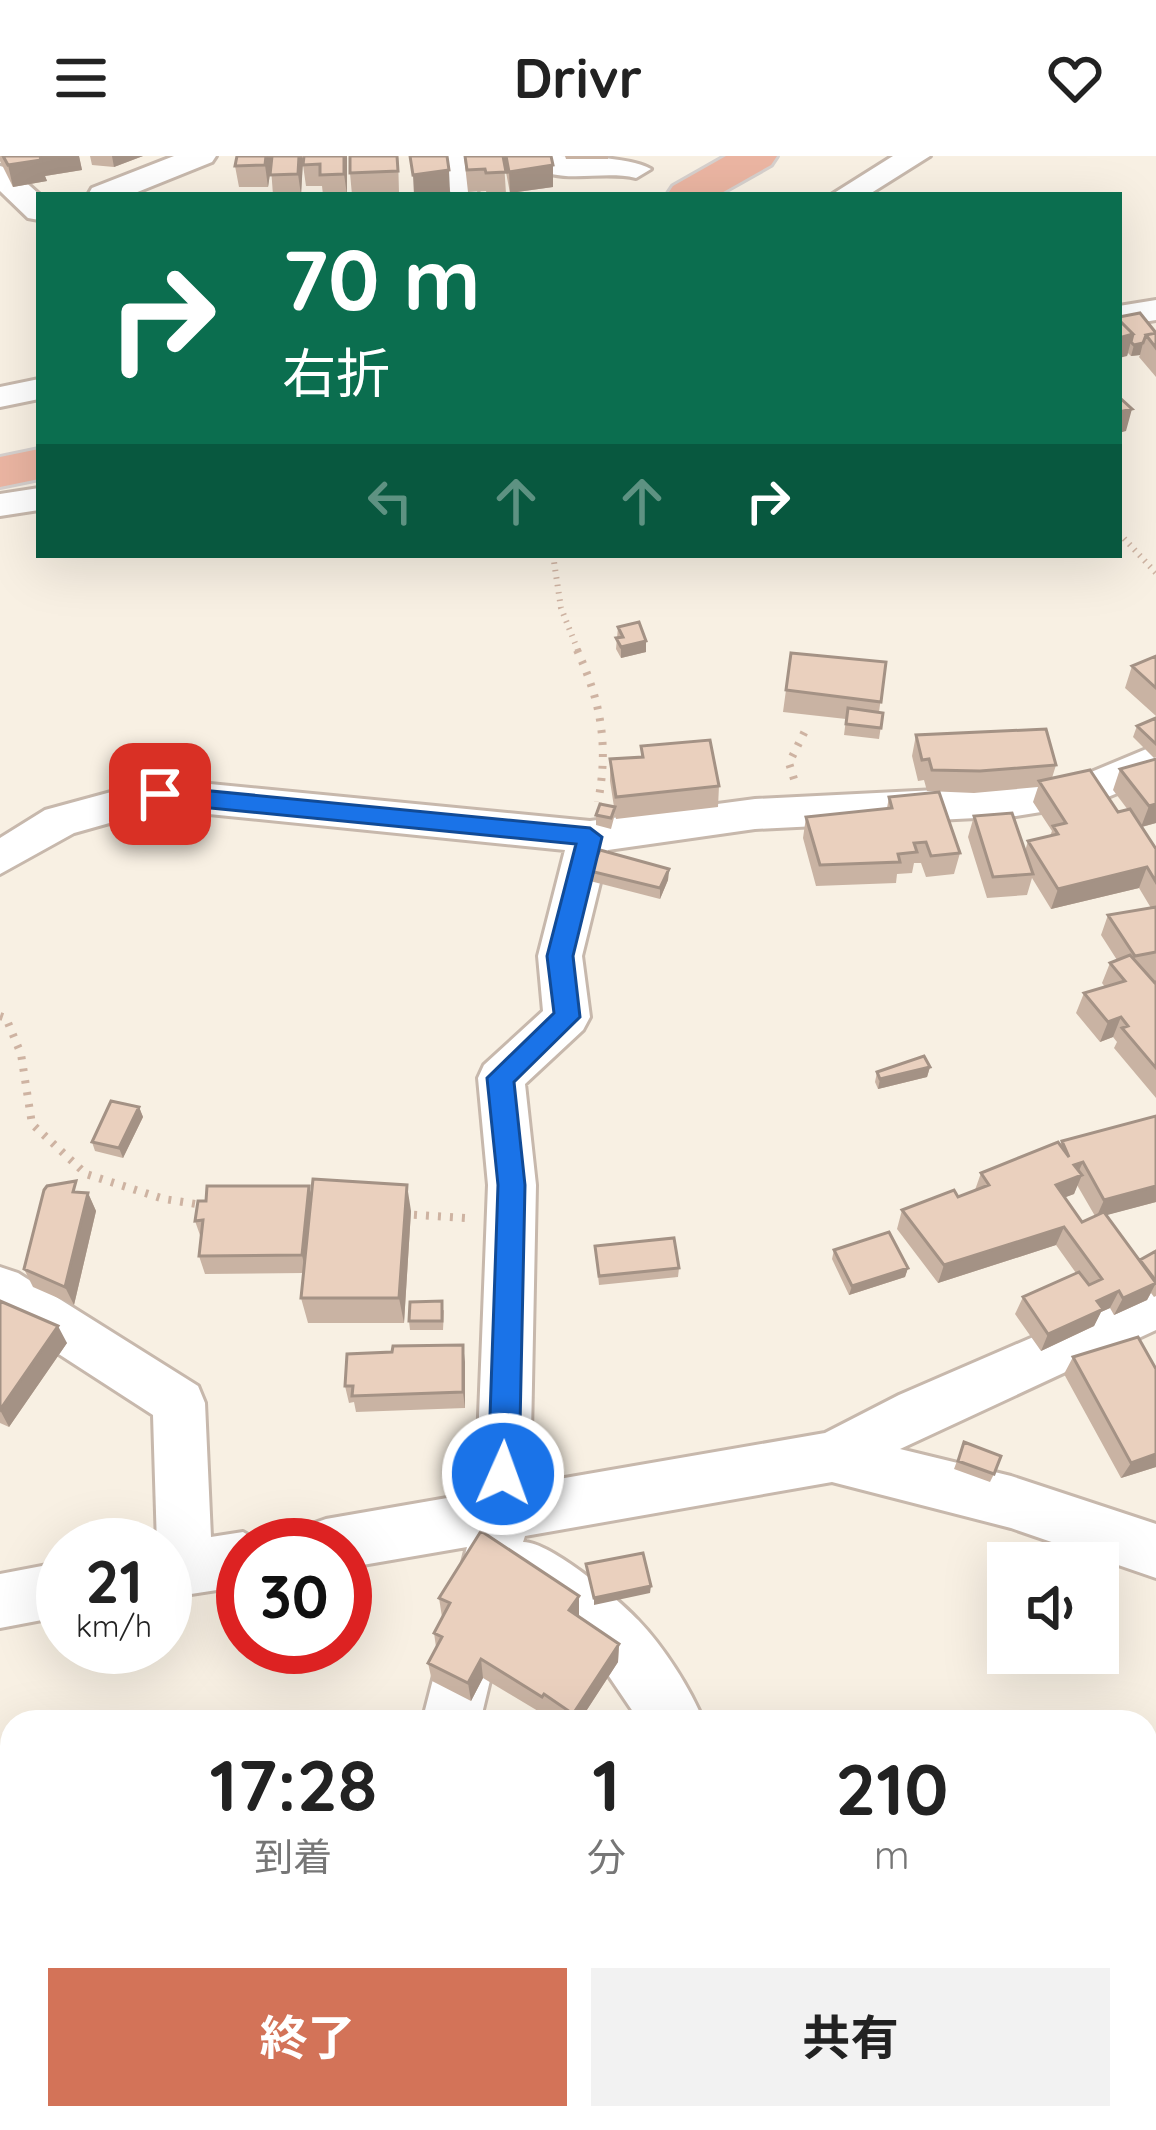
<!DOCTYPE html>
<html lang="ja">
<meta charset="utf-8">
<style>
:root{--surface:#fff;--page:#f2f2f2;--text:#222;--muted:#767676;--accent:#d37358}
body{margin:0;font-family:Quicksand,"Noto Sans JP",sans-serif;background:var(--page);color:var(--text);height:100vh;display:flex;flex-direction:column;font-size:45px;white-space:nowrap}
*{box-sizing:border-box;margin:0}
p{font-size:39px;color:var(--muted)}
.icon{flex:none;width:66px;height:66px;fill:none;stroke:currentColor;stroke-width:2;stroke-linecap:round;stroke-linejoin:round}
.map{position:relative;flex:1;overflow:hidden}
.panel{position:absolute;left:0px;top:1554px;width:1158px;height:420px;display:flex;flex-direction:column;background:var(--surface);border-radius:36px 36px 0 0;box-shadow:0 12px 48px #0002}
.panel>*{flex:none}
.hud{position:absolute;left:36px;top:36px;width:1086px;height:366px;border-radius:0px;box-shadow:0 12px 48px #0002;background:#0b6e4f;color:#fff;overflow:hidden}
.controls{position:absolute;left:987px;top:1386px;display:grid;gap:24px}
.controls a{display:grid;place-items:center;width:132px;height:132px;border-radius:0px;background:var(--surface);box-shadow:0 12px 48px #0002;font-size:60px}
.speed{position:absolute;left:36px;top:1362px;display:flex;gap:24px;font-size:60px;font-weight:700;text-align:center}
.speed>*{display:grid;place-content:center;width:156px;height:156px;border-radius:50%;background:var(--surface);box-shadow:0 12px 48px #0002;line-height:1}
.speed small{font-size:30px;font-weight:400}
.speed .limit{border:18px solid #d22;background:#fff;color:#111}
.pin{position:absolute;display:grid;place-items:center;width:102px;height:102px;color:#fff;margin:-51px;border-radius:24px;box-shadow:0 6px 18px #0006}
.me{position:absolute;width:132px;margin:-66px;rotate:2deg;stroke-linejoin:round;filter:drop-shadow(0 0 9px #0008)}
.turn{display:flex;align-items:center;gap:42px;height:252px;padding:0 48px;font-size:54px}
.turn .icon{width:156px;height:156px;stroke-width:2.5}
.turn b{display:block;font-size:84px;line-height:102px}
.lanes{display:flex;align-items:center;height:114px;padding:0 48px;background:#0003;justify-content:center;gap:60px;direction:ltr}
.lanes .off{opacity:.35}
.eta{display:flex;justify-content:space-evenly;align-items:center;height:204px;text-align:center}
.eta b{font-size:72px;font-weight:700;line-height:84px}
.button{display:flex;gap:24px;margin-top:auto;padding:24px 48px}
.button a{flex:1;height:138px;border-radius:0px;background:var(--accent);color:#fff;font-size:48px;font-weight:700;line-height:138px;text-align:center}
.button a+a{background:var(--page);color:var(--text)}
header{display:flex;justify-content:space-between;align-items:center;height:156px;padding:0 48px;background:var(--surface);font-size:54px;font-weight:700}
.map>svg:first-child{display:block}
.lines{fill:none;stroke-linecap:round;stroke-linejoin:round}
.minor-casing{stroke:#c7b8ac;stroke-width:6}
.highway-casing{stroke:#d6d0cd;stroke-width:6}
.path-far1{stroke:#ceb3a2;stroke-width:6;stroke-dasharray:1.5 6;stroke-linecap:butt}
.path{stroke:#ceb3a2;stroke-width:8;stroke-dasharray:3 9;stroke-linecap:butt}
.minor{fill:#fff;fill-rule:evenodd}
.highway{fill:#ebb5a2;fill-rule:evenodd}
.wall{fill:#c9b3a3;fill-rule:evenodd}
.shaded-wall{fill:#a49285}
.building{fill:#ead0be;stroke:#a49285;stroke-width:3}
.route{fill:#1a73e8;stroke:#114b97;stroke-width:3}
</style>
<header><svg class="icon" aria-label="menu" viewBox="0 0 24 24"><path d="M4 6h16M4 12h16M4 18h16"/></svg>Drivr<svg class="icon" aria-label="heart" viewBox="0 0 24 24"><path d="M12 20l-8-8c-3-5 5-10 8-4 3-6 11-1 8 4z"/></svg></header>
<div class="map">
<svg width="1156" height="1974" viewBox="0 0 1156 1974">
<rect width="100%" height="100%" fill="#f8f0e3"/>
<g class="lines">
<g class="minor-casing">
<path id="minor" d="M 174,0 L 216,0 L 212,6 L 130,39 L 88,39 L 92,32 Z
M 442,0 L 472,0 L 478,34 L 475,39 L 451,39 Z
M 540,0 C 571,0 628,0 651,13 L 636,22 C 606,15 576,25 547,17 Z
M 893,0 L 930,0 L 868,39 L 831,39 Z
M 0,10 L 11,13 L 40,39 L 39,64 L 28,62 L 0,35 Z
M 1156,144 L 1156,164 L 1119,170 L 1119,150 Z
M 39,223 L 39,243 L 0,251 L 0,231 Z
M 39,332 L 39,354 L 0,360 L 0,338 Z
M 1156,589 L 1156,621 L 1091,648 L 1016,660 L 755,673 L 608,694 L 582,800 L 590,861 L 583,874 L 525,928 L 536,1029 L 530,1328 L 825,1277 L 899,1239 L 1156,1128 L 1156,1174 L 900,1293 L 1011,1320 L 1156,1368 L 1156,1422 L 1011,1372 L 832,1326 L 525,1380 L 523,1386 C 549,1385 618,1443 638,1464 C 664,1491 690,1532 704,1566 L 640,1566 L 598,1504 L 512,1433 L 480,1566 L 422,1566 L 467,1391 L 345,1412 L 345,1389 L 298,1389 L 306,1370 L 326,1363 L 476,1337 L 488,1029 L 478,922 L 484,909 L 543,855 L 538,800 L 565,694 L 159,653 L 74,677 L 0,718 L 0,682 L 45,654 L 159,623 L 590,665 L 755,643 L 1016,630 L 1084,619 Z
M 0,1111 L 18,1117 L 198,1230 L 205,1247 L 211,1381 L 243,1376 L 265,1389 L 243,1389 L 243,1430 L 165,1442 L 165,1389 L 157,1389 L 153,1259 L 0,1160 Z
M 63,1406 L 63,1460 L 0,1472 L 0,1418 Z
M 440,1962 L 510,1962 L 515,1974 L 445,1974 Z"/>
</g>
<g class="highway-casing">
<path id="highway" d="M 726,0 L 777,0 L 771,9 L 718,39 L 667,39 L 673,30 Z
M 39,293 L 39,323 L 0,331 L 0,301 Z"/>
</g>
<path class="path-far1" d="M 1119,377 L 1156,417
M 553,399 L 561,452 L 579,497"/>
<path class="path" d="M 577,494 C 601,546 609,589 598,646
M 794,623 L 789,607 L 805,575
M 0,860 L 6,862 L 21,898 L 32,968 L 86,1018 L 164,1043 L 202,1049
M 402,1058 L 465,1062"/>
<use href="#minor" class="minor"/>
<use href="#highway" class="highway"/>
</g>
<path class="wall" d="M 0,0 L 79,0 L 82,14 L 45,20 L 47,25 L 13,31 L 0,5 Z
M 90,0 L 143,0 L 114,11 L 92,9 Z
M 237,0 L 303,0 L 301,39 L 273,39 L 271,12 L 268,31 L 239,31 L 235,10 Z
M 398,0 L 399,37 L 352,39 L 350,17 Z
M 464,0 L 551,0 L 553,31 L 510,37 L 504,6 L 506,38 L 487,39 L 486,35 L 468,36 Z
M 565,0 L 608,0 L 608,3 L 566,3 Z
M 347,1 L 347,39 L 323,39 L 322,30 L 306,30 L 303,9 Z
M 1119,161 L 1156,177 L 1156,221 L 1139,201 L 1140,199 L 1131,200 L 1128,197 L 1127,200 Z
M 618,471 L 646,496 L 621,502 L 616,493 Z
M 791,497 L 886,506 L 879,556 L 883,557 L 879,583 L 844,579 L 846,563 L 783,556 Z
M 1156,500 L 1156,560 L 1125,532 L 1132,510 Z
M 1156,562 L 1156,601 L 1154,602 L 1133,581 L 1137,570 Z
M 916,579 L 1056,609 L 1052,622 L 1118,656 L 1128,654 L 1113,634 L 1120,613 L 1156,603 L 1156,667 L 1142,671 L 1156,693 L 1156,942 L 1114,892 L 1117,886 L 1113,881 L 1100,886 L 1076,857 L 1084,837 L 1105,831 L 1102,827 L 1110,807 L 1117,804 L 1101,779 L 1108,759 L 1151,752 L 1139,732 L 1051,753 L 1032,722 L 1027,739 L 987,742 L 968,681 L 974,660 L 1025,695 L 1028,685 L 1050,680 L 1052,675 L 1033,646 L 1038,631 L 974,637 L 927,635 L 924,624 L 918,625 L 912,600 Z
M 641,590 L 719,630 L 718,651 L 616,663 L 615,658 L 611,673 L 596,669 L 596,659 L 614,651 L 610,625 L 610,603 L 641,601 Z
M 889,641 L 960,697 L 954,718 L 926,721 L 921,707 L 914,707 L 912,717 L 897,718 L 896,727 L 816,730 L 803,682 L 806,661 L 887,652 Z
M 669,713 L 668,724 L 660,743 L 590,725 L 590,715 Z
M 930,911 L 927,921 L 878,933 L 875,926 L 877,916 Z
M 139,951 L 143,961 L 123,1002 L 95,995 L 92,986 Z
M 1156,960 L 1156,1046 L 1106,1059 L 1140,1104 L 1156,1095 L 1156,1140 L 1154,1141 L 1151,1137 L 1147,1144 L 1114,1159 L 1110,1152 L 1101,1156 L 1094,1170 L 1041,1195 L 1015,1158 L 1023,1141 L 1076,1117 L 1056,1089 L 938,1127 L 897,1073 L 902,1054 L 958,1041 L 975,1034 L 981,1017 L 1060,989 L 1062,985 ZM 1077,1029 L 1095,1060 L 1082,1066 L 1065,1041 L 1074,1038 Z
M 81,1037 L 88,1037 L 96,1055 L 74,1149 L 33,1131 L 24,1113 Z
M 311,1039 L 411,1055 L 404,1167 L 308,1167 L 301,1142 L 304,1117 L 205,1118 L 199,1100 L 201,1082 L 195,1065 Z
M 595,1090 L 679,1112 L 678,1121 L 599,1129 Z
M 834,1094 L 908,1112 L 905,1121 L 849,1139 L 832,1103 Z
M 0,1145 L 67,1187 L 9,1271 L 0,1267 Z
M 444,1154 L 443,1174 L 410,1174 L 409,1165 Z
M 392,1196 L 465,1206 L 465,1252 L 356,1256 L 354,1246 L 349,1247 L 345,1230 Z
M 1073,1201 L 1156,1213 L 1156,1311 L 1121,1322 L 1064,1218 Z
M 964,1286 L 994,1318 L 990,1326 L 954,1313 Z
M 439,1442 L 578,1461 L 619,1488 L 618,1506 L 579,1566 L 561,1566 L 545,1555 L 543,1558 L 483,1522 L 471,1545 L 432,1525 L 428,1507 L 436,1491 L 434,1477 L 442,1461 Z"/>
<path class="shaded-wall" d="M 40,0 L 79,0 L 82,14 L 45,20 L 47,25 L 13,31 L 8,9 Z
M 112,0 L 143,0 L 114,11 Z
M 266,0 L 271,0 L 272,3 L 268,31 L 265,9 Z
M 299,0 L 302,0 L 303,6 L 301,39 L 298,18 Z
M 344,0 L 347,0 L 347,39 L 344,18 Z
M 553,9 L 553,31 L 510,37 L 509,16 Z
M 449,14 L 450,36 L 414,39 L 413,19 Z
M 1133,178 L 1127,200 L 1119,202 L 1119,182 Z
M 1143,187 L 1140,199 L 1131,200 L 1134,189 Z
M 1132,253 L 1126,275 L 1119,277 L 1119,256 Z
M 646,485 L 646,496 L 621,502 L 621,491 Z
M 1156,648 L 1156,667 L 1141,671 L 1149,650 Z
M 1147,711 L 1139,732 L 1051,753 L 1058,733 Z
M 669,713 L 668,724 L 660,743 L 660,732 Z
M 1121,861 L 1113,881 L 1100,886 L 1108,866 Z
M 930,911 L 927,921 L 878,933 L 880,923 Z
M 139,951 L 143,961 L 123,1002 L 119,992 Z
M 1083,1006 L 1076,1021 L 1082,1019 L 1074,1038 L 1048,1048 L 1056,1029 L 1074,1009 Z
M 407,1029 L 411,1055 L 404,1167 L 399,1142 Z
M 309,1030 L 314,1048 L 306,1117 L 302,1099 Z
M 1156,1030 L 1156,1046 L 1096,1062 L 1104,1044 Z
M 88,1037 L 96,1055 L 74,1149 L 65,1131 Z
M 1064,1071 L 1056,1089 L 938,1127 L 944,1109 Z
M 908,1112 L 905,1121 L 849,1139 L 852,1130 Z
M 1156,1127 L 1147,1144 L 1114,1159 L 1123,1142 Z
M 1119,1135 L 1110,1152 L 1101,1156 L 1094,1170 L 1041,1195 L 1048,1178 L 1097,1145 Z
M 58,1170 L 67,1187 L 9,1271 L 0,1254 Z
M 463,1189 L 465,1206 L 465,1252 L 463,1236 Z
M 1156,1298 L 1156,1311 L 1121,1322 L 1131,1307 Z
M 651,1430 L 650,1437 L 594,1449 L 594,1442 Z
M 579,1440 L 579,1460 L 569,1474 L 569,1454 Z
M 619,1488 L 618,1506 L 579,1566 L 573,1566 L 573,1558 Z
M 481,1503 L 483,1522 L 471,1545 L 468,1527 Z"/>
<path class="building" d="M 3,0 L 40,0 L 41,4 L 8,9 Z
M 237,0 L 266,0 L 265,9 L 235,10 Z
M 272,0 L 299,0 L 298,18 L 270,19 Z
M 304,0 L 344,0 L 344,18 L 320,19 L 320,8 L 303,9 Z
M 350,0 L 397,0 L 398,15 L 350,17 Z
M 410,0 L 447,0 L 449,14 L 413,19 Z
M 465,0 L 503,0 L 506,16 L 486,17 L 485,13 L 467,14 Z
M 506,0 L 551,0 L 553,9 L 509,16 Z
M 1140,157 L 1156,177 L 1146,179 L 1143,187 L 1134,189 L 1131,186 L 1133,178 L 1119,164 L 1119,161 Z
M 1119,164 L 1133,178 L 1119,182 Z
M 1156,177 L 1156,192 L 1146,179 Z
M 1119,241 L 1132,253 L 1119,256 Z
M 639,466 L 646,485 L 621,491 L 616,482 L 623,481 L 618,471 Z
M 791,497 L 886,506 L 881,546 L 786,534 Z
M 1156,500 L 1156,532 L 1132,510 Z
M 848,552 L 883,557 L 881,572 L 846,568 Z
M 1156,562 L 1156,588 L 1137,570 Z
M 1046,573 L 1056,609 L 980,615 L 932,614 L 929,603 L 922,604 L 916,579 Z
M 710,584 L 719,630 L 616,641 L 610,603 L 643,601 L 641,590 Z
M 1156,603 L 1156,648 L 1149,650 L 1120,613 Z
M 1090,614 L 1118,656 L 1130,653 L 1156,693 L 1156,726 L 1147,711 L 1058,733 L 1028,685 L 1058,678 L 1053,670 L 1066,667 L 1039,625 Z
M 939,636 L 960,697 L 931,700 L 926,686 L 914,687 L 917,696 L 898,698 L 900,706 L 820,709 L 806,661 L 892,652 L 889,641 Z
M 600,648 L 615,651 L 611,662 L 596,659 Z
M 1012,657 L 1033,718 L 993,721 L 974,660 Z
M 600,694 L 669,713 L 660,732 L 590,715 Z
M 1156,751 L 1156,796 L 1135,800 L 1108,759 Z
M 1130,799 L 1155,827 L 1156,826 L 1156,912 L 1122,872 L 1128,870 L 1121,861 L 1108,866 L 1084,837 L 1125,825 L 1110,807 Z
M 924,900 L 930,911 L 880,923 L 877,916 Z
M 111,945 L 139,951 L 119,992 L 92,986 Z
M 1156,960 L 1156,1030 L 1104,1044 L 1083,1006 L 1074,1009 L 1082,1019 L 1056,1029 L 1082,1066 L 1104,1056 L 1156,1127 L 1123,1142 L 1119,1135 L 1097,1145 L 1103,1153 L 1048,1178 L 1023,1141 L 1079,1116 L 1089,1129 L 1102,1123 L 1064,1071 L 944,1109 L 902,1054 L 954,1034 L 958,1041 L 989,1029 L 981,1017 L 1058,986 L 1069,1001 L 1062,985 Z
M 313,1023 L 407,1029 L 399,1142 L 301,1142 Z
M 76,1025 L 73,1036 L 88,1037 L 65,1131 L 24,1113 L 44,1034 L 47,1030 Z
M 207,1030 L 309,1030 L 302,1099 L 199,1100 L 203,1064 L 195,1065 L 198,1045 L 206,1045 Z
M 889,1076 L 908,1112 L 852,1130 L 834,1094 Z
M 674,1082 L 679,1112 L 599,1120 L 595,1090 Z
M 1156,1095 L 1156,1125 L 1140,1104 Z
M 0,1145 L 58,1170 L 0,1254 Z
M 442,1145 L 442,1165 L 409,1165 L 410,1146 Z
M 1138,1181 L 1156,1213 L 1156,1298 L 1131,1307 L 1073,1201 Z
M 463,1189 L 463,1236 L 352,1240 L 353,1230 L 345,1230 L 347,1198 L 392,1196 L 393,1190 Z
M 964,1286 L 1001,1300 L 994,1318 L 958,1305 Z
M 481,1375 L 579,1440 L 569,1454 L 619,1488 L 573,1558 L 544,1538 L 542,1541 L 481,1503 L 468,1527 L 428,1507 L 442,1481 L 434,1477 L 450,1447 L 439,1442 Z
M 643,1397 L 651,1430 L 594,1442 L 586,1408 Z
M 642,1962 L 697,1962 L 698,1974 L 643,1974 Z
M 429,1969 L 433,1974 L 401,1974 Z"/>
<path class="route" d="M 160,630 L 590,672 L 602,681 L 573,800 L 580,861 L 514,926 L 525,1029 L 519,1318 L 514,1328 L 503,1333 L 493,1328 L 488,1318 L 498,1029 L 487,922 L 554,857 L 547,800 L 576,688 L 160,647 L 148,638 Z"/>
</svg>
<div class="controls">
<a><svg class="icon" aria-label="sound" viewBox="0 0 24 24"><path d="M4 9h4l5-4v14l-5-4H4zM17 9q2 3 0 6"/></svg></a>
</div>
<div class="speed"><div>21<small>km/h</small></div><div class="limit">30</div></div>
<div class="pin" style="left:160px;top:638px;background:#d93025"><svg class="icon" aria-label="arrive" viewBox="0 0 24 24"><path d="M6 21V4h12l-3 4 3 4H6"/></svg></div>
<svg class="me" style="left:503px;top:1318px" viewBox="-20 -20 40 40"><circle r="17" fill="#1a73e8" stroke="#fff" stroke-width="3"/><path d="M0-11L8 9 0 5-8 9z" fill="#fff"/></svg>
<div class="hud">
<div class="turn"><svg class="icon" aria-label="right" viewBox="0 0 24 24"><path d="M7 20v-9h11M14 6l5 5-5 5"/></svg><div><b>70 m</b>右折</div></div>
<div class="lanes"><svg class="icon off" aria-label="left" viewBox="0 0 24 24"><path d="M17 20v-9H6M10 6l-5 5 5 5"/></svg><svg class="icon off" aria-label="ahead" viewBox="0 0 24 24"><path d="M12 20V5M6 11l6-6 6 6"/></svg><svg class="icon off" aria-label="ahead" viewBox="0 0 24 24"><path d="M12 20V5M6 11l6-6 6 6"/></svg><svg class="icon" aria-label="right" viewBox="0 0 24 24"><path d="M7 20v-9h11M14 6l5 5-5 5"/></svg></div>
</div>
<section class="panel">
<div class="eta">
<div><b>17:28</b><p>到着</p></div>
<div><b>1</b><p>分</p></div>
<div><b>210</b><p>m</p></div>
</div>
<div class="button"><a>終了</a><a>共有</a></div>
</section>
</div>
